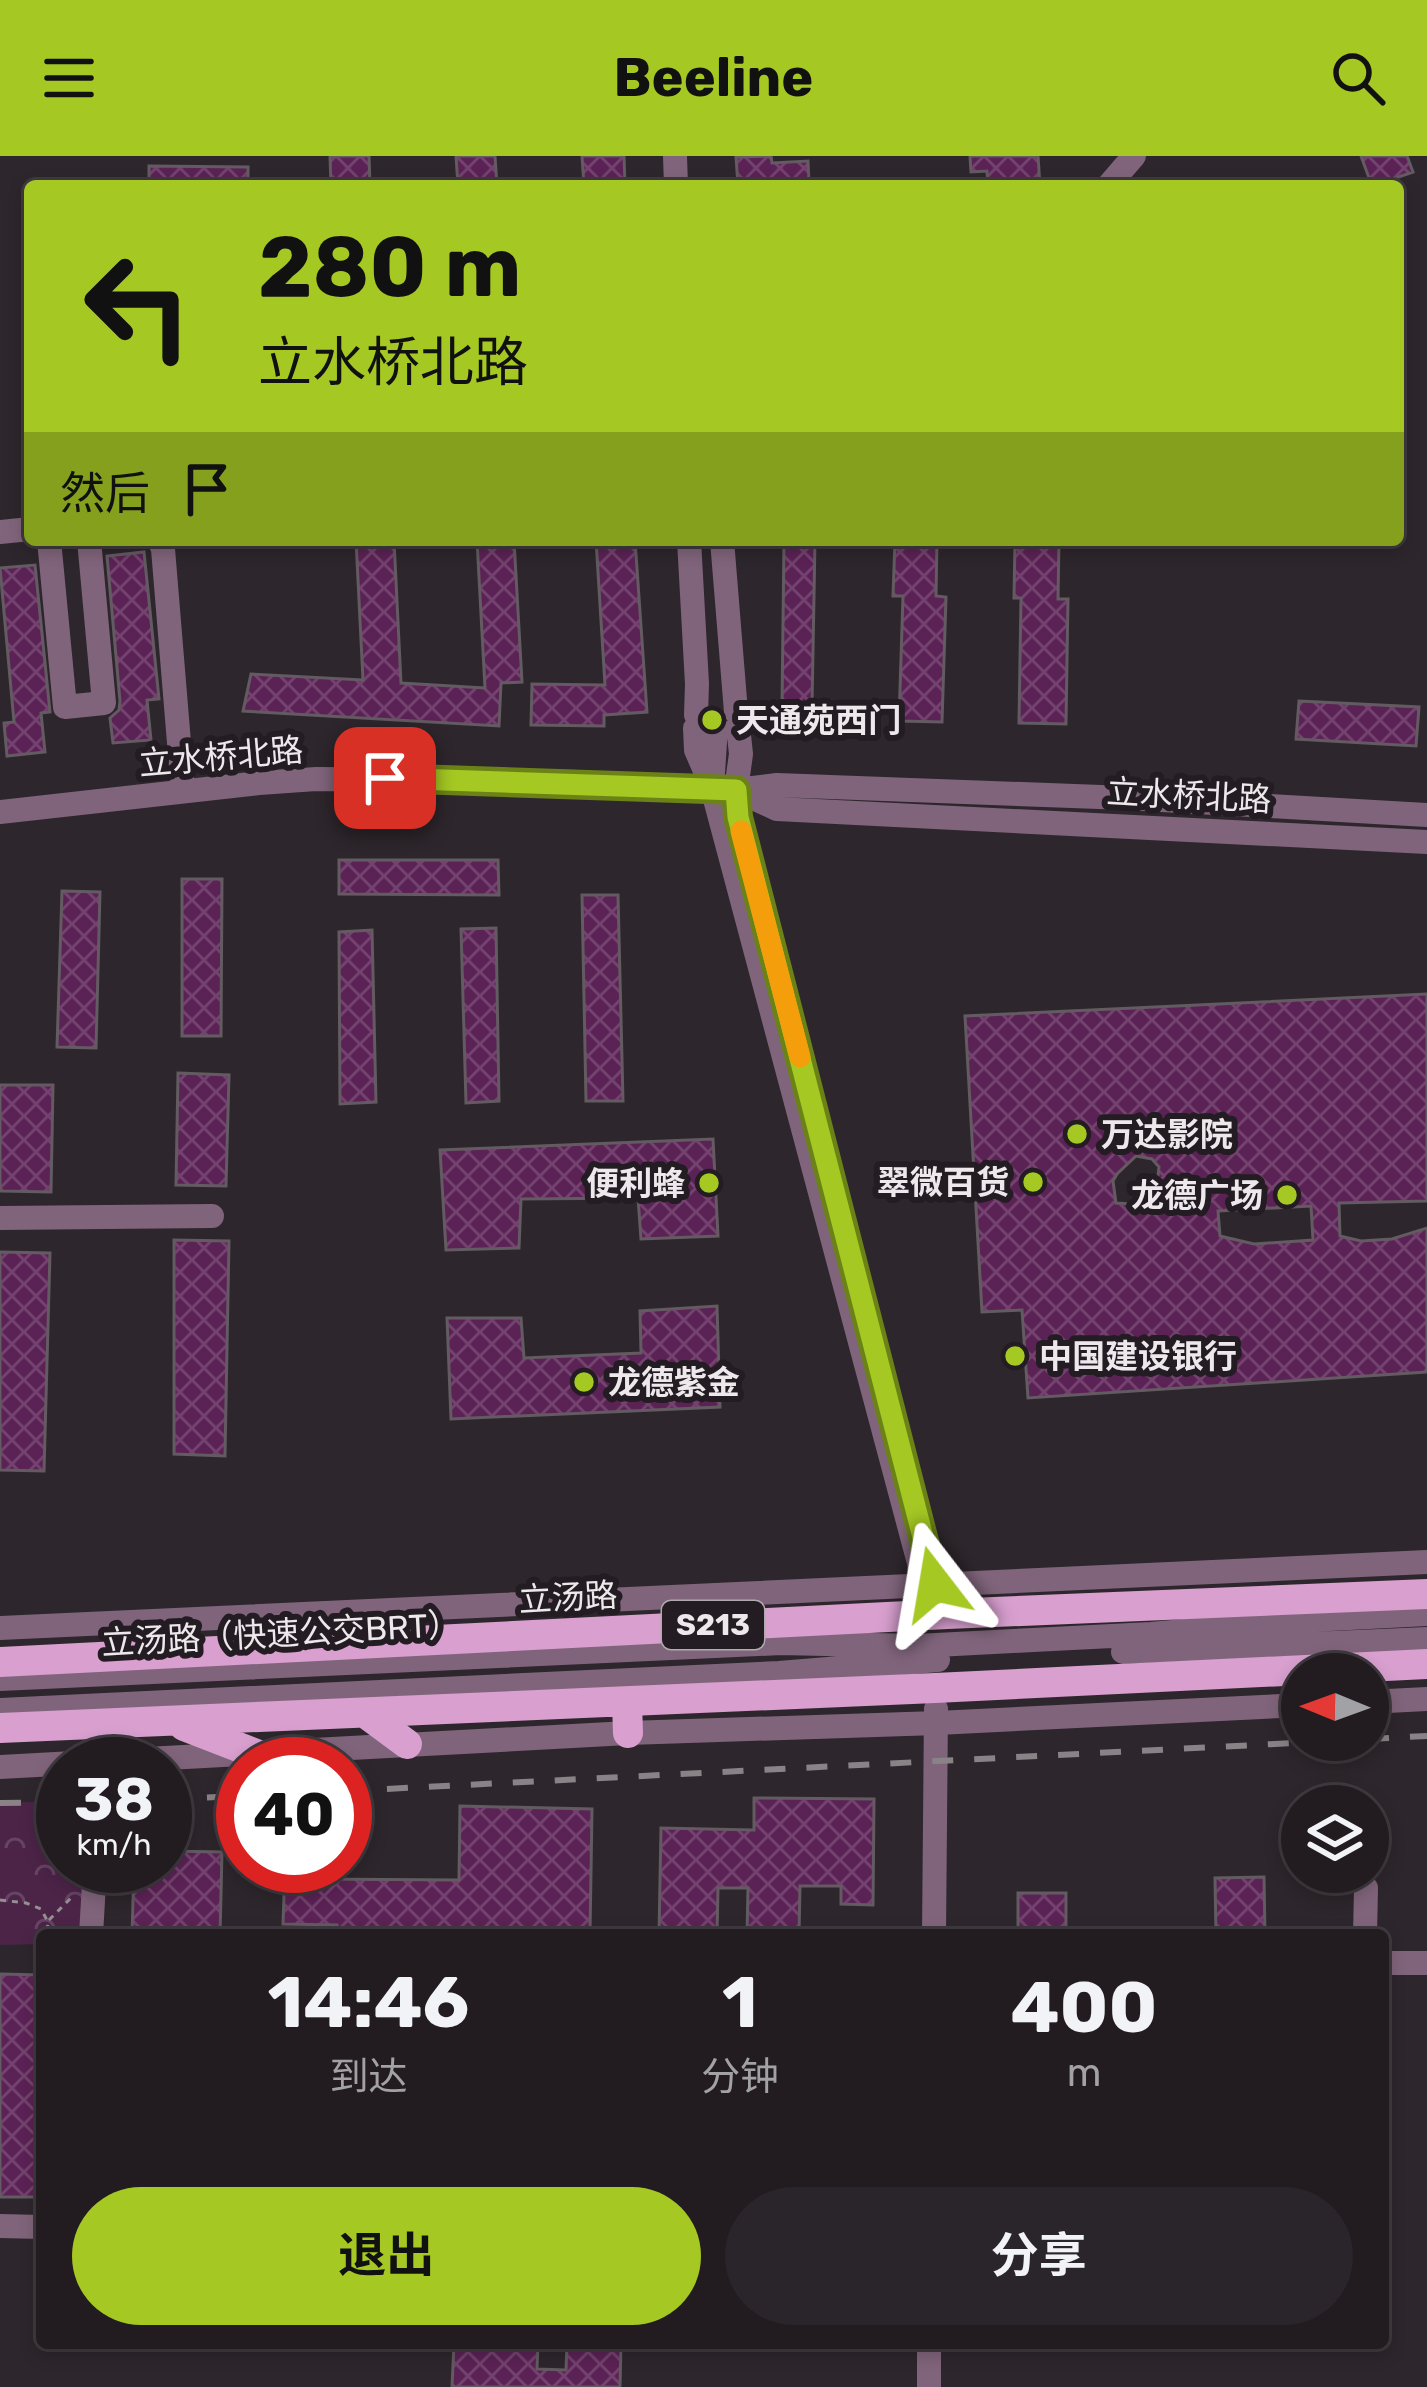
<!DOCTYPE html>
<html lang="zh">
<meta charset="utf-8">
<style>
:root{--surface:#221c21;--page:#2a252a;--text:#f1f3f6;--muted:#a2a1a5;--line:#3f3a3f;--accent:#a5c823}
body{margin:0;font-family:Rubik,"Noto Sans SC",sans-serif;background:var(--page);color:var(--text);height:100vh;display:flex;flex-direction:column;font-size:45px;white-space:nowrap}
*{box-sizing:border-box;margin:0}
p{font-size:39px;color:var(--muted)}
.icon{flex:none;width:66px;height:66px;fill:none;stroke:currentColor;stroke-width:2;stroke-linecap:round;stroke-linejoin:round}
.map{position:relative;flex:1;overflow:hidden}
.sheet{position:absolute;left:36px;top:1773px;width:1353px;height:420px;display:flex;flex-direction:column;background:var(--surface);border-radius:12px;box-shadow:0 6px 18px #0003,0 0 0 3px var(--line)}
.sheet>*{flex:none}
.banner{position:absolute;left:24px;top:24px;width:1380px;height:366px;border-radius:12px;box-shadow:0 6px 18px #0003,0 0 0 3px var(--line);background:#a5c823;color:#111;overflow:hidden}
.needle{width:78px;rotate:271deg}
.controls{position:absolute;left:1281px;top:1497px;display:grid;gap:24px}
.controls a{display:grid;place-items:center;width:108px;height:108px;border-radius:50%;background:var(--surface);box-shadow:0 6px 18px #0003,0 0 0 3px var(--line);font-size:60px}
.speed{position:absolute;left:36px;top:1581px;display:flex;gap:24px;font-size:60px;font-weight:700;text-align:center}
.speed>*{display:grid;place-content:center;width:156px;height:156px;border-radius:50%;background:var(--surface);box-shadow:0 6px 18px #0003,0 0 0 3px var(--line);line-height:1}
.speed small{font-size:30px;font-weight:400}
.speed .limit{border:18px solid #d22;background:#fff;color:#111}
.pin{position:absolute;display:grid;place-items:center;width:102px;height:102px;color:#fff;margin:-51px;border-radius:24px;box-shadow:0 6px 18px #0006}
.me{position:absolute;width:132px;margin:-66px;rotate:346deg;stroke-linejoin:round;filter:drop-shadow(0 0 9px #0008)}
.turn{display:flex;align-items:center;gap:42px;height:252px;padding:0 36px;font-size:54px}
.turn .icon{width:156px;height:156px;stroke-width:2.5}
.turn b{display:block;font-size:84px;line-height:102px}
.then{display:flex;align-items:center;height:114px;padding:0 36px;background:#0003;gap:24px;font-size:45px}
.eta{display:flex;justify-content:space-evenly;align-items:center;height:204px;text-align:center}
.eta b{font-size:72px;font-weight:700;line-height:84px}
.cta{display:flex;gap:24px;margin-top:auto;padding:24px 36px}
.cta a{flex:1;height:138px;border-radius:72px;background:var(--accent);color:#111;font-size:48px;font-weight:700;line-height:138px;text-align:center}
.cta a+a{background:var(--page);color:var(--text)}
header{display:flex;justify-content:space-between;align-items:center;height:156px;padding:0 36px;background:var(--accent);color:#111;font-size:54px;font-weight:700}
.map>svg:first-child{display:block}
.park{fill:url(#park-crowns)}
.building{fill:url(#building-cross-hatch);stroke:#635b61;stroke-width:3;fill-rule:evenodd}
.lines{fill:none;stroke-linecap:round;stroke-linejoin:round}
.path{stroke:#958f94;stroke-width:3;stroke-dasharray:6 6;stroke-linecap:butt}
.minor{stroke:#80647b;stroke-width:24}
.major{stroke:#d89fcf;stroke-width:30}
.rail{stroke:#898388;stroke-width:6;stroke-dasharray:21 21;stroke-linecap:butt}
.route-casing{stroke:#6b8217;stroke-width:30}
.route{stroke:#a5c823;stroke-width:21}
.slow{stroke:#f59e0b;stroke-width:21}
.poi-dot{fill:#a5c823;stroke:#231c22;stroke-width:4.5}
.labels{text-anchor:middle;stroke-width:12;stroke-linejoin:round;paint-order:stroke}
.shield{fill:#231c22;stroke:#b0abaf;stroke-width:3}
.shield-label{font-size:30px;font-weight:bold;fill:#ece8ec}
.poi-label{font-size:33px;font-weight:bold;fill:#ece8ec;stroke:#231c22;text-anchor:start}
.street-label{font-size:33px;fill:#ece8ec;stroke:#231c22}
</style>
<header><svg class="icon" aria-label="menu" viewBox="0 0 24 24"><path d="M4 6h16M4 12h16M4 18h16"/></svg>Beeline<svg class="icon" aria-label="search" viewBox="0 0 24 24"><circle cx="10" cy="10" r="6"/><path d="M15 15l6 6"/></svg></header>
<div class="map">
<svg width="1427" height="2231" viewBox="0 0 1427 2231">
<defs>
<pattern id="park-crowns" width="20" height="18" patternUnits="userSpaceOnUse" patternTransform="scale(3)"><rect width="20" height="18" fill="#4c2448"/><path d="M2 6a3 3 0 1 1 6 0M12 15a3 3 0 1 1 6 0" fill="none" stroke="#664463"/></pattern>
<pattern id="building-cross-hatch" width="8" height="8" patternUnits="userSpaceOnUse" patternTransform="scale(3)"><rect width="8" height="8" fill="#5b2255"/><path d="M0 0l8 8M0 8l8-8" fill="none" stroke="#73426e"/></pattern>
</defs>
<rect width="100%" height="100%" fill="#2d262c"/>
<path class="park" d="M 63,1645 L 63,1710 L 95,1710 L 91,1779 L 42,1779 L 42,1788 L 0,1789 L 0,1647 Z"/>
<path class="building" d="M 330,0 L 369,0 L 370,30 L 331,30 Z
M 456,0 L 495,0 L 497,30 L 458,30 Z
M 582,0 L 624,0 L 625,30 L 584,30 Z
M 771,0 L 772,7 L 808,5 L 809,27 L 806,27 L 806,30 L 738,30 L 736,1 Z
M 970,0 L 1038,0 L 1040,30 L 988,30 L 987,15 L 971,16 Z
M 1361,0 L 1407,0 L 1413,16 L 1372,30 Z
M 149,10 L 248,11 L 248,30 L 149,30 Z
M 356,384 L 394,384 L 401,527 L 485,532 L 477,384 L 514,384 L 522,526 L 501,527 L 499,570 L 243,555 L 251,518 L 363,524 Z
M 596,384 L 635,384 L 647,556 L 604,559 L 604,570 L 531,569 L 532,528 L 605,529 Z
M 784,384 L 815,384 L 812,550 L 782,550 Z
M 895,384 L 937,384 L 936,440 L 946,441 L 942,566 L 899,565 L 903,440 L 893,440 Z
M 1015,384 L 1059,384 L 1058,443 L 1068,443 L 1066,568 L 1019,567 L 1021,442 L 1014,442 Z
M 144,396 L 159,543 L 147,544 L 151,584 L 113,587 L 110,562 L 119,554 L 120,545 L 107,400 Z
M 35,409 L 50,556 L 41,557 L 45,596 L 7,600 L 4,567 L 14,566 L 0,412 Z
M 1299,545 L 1419,551 L 1416,590 L 1296,583 Z
M 339,704 L 498,704 L 499,739 L 339,738 Z
M 182,723 L 222,723 L 221,880 L 182,880 Z
M 62,735 L 100,736 L 96,892 L 57,891 Z
M 582,739 L 618,739 L 623,945 L 586,945 Z
M 496,772 L 499,945 L 466,947 L 461,773 Z
M 372,774 L 376,946 L 340,948 L 339,776 Z
M 1427,838 L 1427,1045 L 1339,1047 L 1340,1080 L 1361,1085 L 1392,1083 L 1427,1072 L 1427,1216 L 1028,1242 L 1022,1154 L 982,1156 L 965,860 ZM 1136,1000 L 1152,1003 L 1159,1011 L 1157,1028 L 1140,1045 L 1132,1048 L 1116,1047 L 1113,1025 L 1117,1018 ZM 1311,1050 L 1313,1084 L 1254,1088 L 1220,1080 L 1218,1055 Z
M 178,917 L 229,919 L 226,1030 L 176,1029 Z
M 0,929 L 53,929 L 51,1036 L 0,1035 Z
M 713,983 L 718,1080 L 641,1083 L 638,1042 L 521,1043 L 519,1092 L 446,1094 L 440,994 Z
M 174,1084 L 229,1085 L 225,1300 L 174,1298 Z
M 0,1096 L 50,1097 L 44,1315 L 0,1314 Z
M 717,1150 L 720,1251 L 451,1263 L 447,1162 L 521,1162 L 524,1202 L 641,1197 L 640,1155 Z
M 754,1642 L 874,1643 L 873,1749 L 841,1748 L 841,1730 L 800,1730 L 799,1779 L 747,1779 L 748,1732 L 718,1732 L 717,1779 L 659,1779 L 661,1672 L 754,1674 Z
M 460,1650 L 592,1653 L 590,1779 L 337,1779 L 337,1769 L 283,1768 L 285,1710 L 312,1710 L 311,1723 L 459,1724 Z
M 165,1695 L 222,1696 L 220,1779 L 132,1779 L 134,1710 L 165,1710 Z
M 1264,1721 L 1265,1779 L 1216,1779 L 1215,1722 Z
M 1018,1737 L 1066,1737 L 1066,1779 L 1018,1779 Z
M 0,1818 L 42,1819 L 42,2041 L 0,2041 Z
M 454,2187 L 538,2187 L 537,2213 L 566,2214 L 567,2187 L 621,2187 L 620,2231 L 452,2231 Z"/>
<g class="lines">
<path class="path" d="M 0,1744 L 26,1747 L 41,1753 L 48,1766 L 47,1779
M 49,1764 L 72,1741"/>
<path class="minor" d="M 675,0 L 676,30
M 1108,30 L 1134,0
M 0,376 L 30,373
M 49,384 L 65,551 L 104,547 L 89,384
M 159,384 L 163,393 L 183,635
M 689,384 L 697,528 L 696,559
M 722,384 L 736,556
M 738,570 L 741,598 L 736,634 L 738,661 L 745,689
M 716,571 L 712,632 L 919,1407 L 921,1428 L 918,1443
M 695,572 L 696,594 L 709,624
M 738,635 L 777,653 L 1427,686
M 0,656 L 259,627 L 316,623 L 478,624 L 736,634 L 777,629 L 1127,642 L 1427,659
M 0,1062 L 212,1060
M 0,1472 L 1427,1406
M 1123,1496 L 1427,1483
M 0,1523 L 781,1487 L 917,1490 L 1033,1484 L 1151,1478 L 1291,1465 L 1427,1458
M 1368,1546 L 1427,1543
M 0,1554 L 779,1517 L 938,1504
M 0,1611 L 628,1577 L 937,1567 L 1302,1549
M 91,1779 L 95,1710
M 934,1779 L 936,1553
M 1365,1779 L 1366,1732
M 1383,1807 L 1427,1807
M 0,2070 L 42,2071
M 929,2231 L 929,2187"/>
<path class="major" d="M 0,1506 L 947,1458 L 1427,1438
M 627,1546 L 628,1577
M 365,1557 L 407,1588
M 184,1570 L 259,1599
M 0,1572 L 935,1532 L 1427,1508"/>
<path class="rail" d="M 1368,1583 L 1427,1580
M 345,1635 L 1354,1584
M 165,1643 L 243,1640
M 0,1647 L 63,1646"/>
</g>
<g class="lines">
<g class="route-casing">
<path id="route" d="M 385,622 L 736,634 L 738,661 L 935,1428"/>
</g>
<use href="#route" class="route"/>
<path class="slow" d="M 741,675 L 800,901"/>
</g>
<g class="poi-dot">
<circle cx="712" cy="564" r="12"/>
<circle cx="1077" cy="978" r="12"/>
<circle cx="1033" cy="1026" r="12"/>
<circle cx="709" cy="1027" r="12"/>
<circle cx="1287" cy="1039" r="12"/>
<circle cx="1015" cy="1200" r="12"/>
<circle cx="584" cy="1226" r="12"/>
</g>
<g class="labels">
<rect class="shield" x="662" y="1445" width="102" height="48" rx="9"/>
<g class="shield-label">
<text x="713" y="1479">S213</text>
</g>
<g class="poi-label">
<text x="736" y="576">天通苑西门</text>
<text x="1101" y="990">万达影院</text>
<text x="1009" y="1038" text-anchor="end">翠微百货</text>
<text x="685" y="1039" text-anchor="end">便利蜂</text>
<text x="1263" y="1051" text-anchor="end">龙德广场</text>
<text x="1039" y="1212">中国建设银行</text>
<text x="608" y="1238">龙德紫金</text>
</g>
<g class="street-label">
<text transform="translate(221 600) rotate(-5)" y="12">立水桥北路</text>
<text transform="translate(1189 639) rotate(3)" y="12">立水桥北路</text>
<text transform="translate(568 1441) rotate(-3)" y="12">立汤路</text>
<text transform="translate(281 1477) rotate(-3)" y="12">立汤路（快速公交BRT）</text>
</g>
</g>
</svg>
<div class="controls">
<a><svg class="needle" viewBox="-14 -14 28 28"><path d="M0-13l5 13h-10z" fill="#e53935"/><path d="M0 13l5-13h-10z" fill="#a2a1a5"/></svg></a>
<a><svg class="icon" aria-label="layers" viewBox="0 0 24 24"><path d="M12 4l9 5-9 5-9-5zM3 14l9 5 9-5"/></svg></a>
</div>
<div class="speed"><div>38<small>km/h</small></div><div class="limit">40</div></div>
<div class="pin" style="left:385px;top:622px;background:#d93025"><svg class="icon" aria-label="arrive" viewBox="0 0 24 24"><path d="M6 21V4h12l-3 4 3 4H6"/></svg></div>
<svg class="me" style="left:935px;top:1428px" viewBox="-20 -20 40 40"><path d="M0-17L14 15 0 8-14 15z" fill="#a5c823" stroke="#fff" stroke-width="4"/></svg>
<div class="banner">
<div class="turn"><svg class="icon" aria-label="left" viewBox="0 0 24 24"><path d="M17 20v-9H6M10 6l-5 5 5 5"/></svg><div><b>280 m</b>立水桥北路</div></div>
<div class="then">然后<svg class="icon" aria-label="arrive" viewBox="0 0 24 24"><path d="M6 21V4h12l-3 4 3 4H6"/></svg></div>
</div>
<section class="sheet">
<div class="eta">
<div><b>14:46</b><p>到达</p></div>
<div><b>1</b><p>分钟</p></div>
<div><b>400</b><p>m</p></div>
</div>
<div class="cta"><a>退出</a><a>分享</a></div>
</section>
</div>
